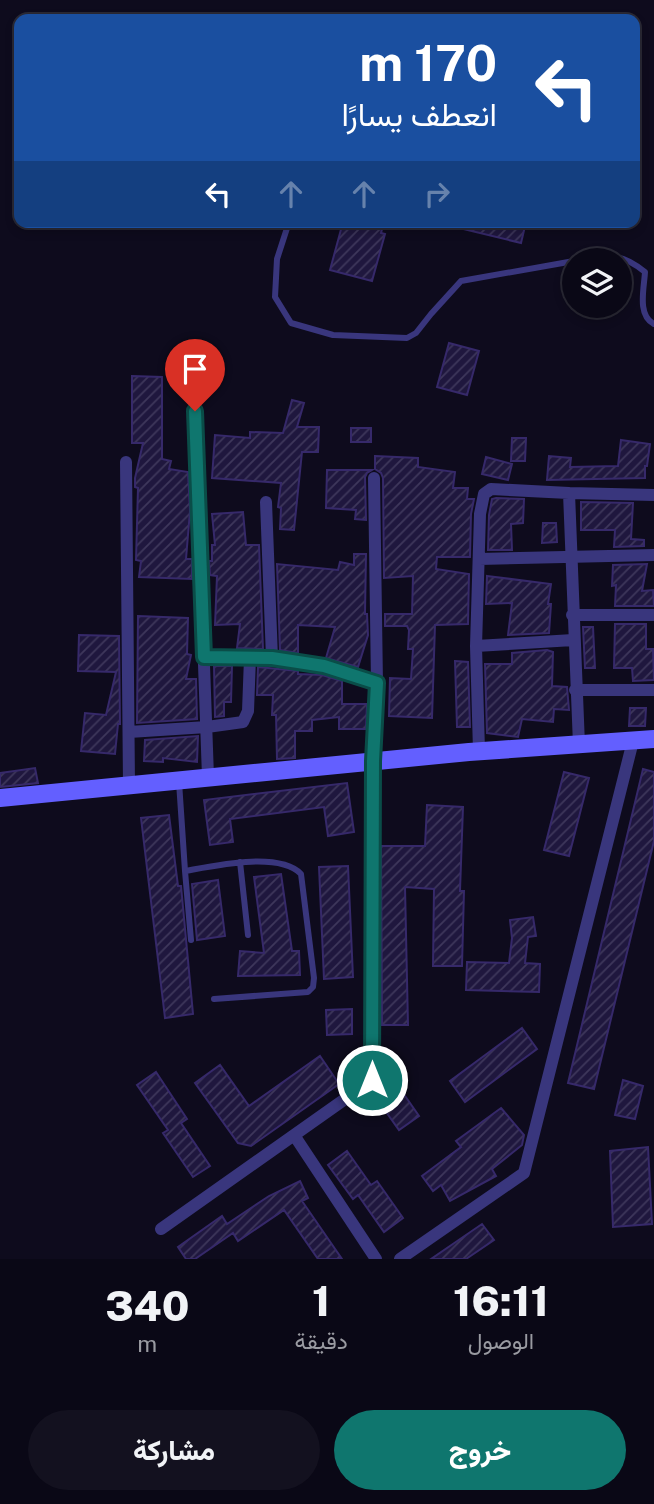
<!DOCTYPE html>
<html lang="ar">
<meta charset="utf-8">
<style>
:root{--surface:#0a0816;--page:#13111f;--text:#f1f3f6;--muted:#999aa1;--line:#2a2935;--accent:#0f766e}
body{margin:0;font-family:"Public Sans",Vazirmatn,sans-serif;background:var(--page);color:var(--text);direction:rtl;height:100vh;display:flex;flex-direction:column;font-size:26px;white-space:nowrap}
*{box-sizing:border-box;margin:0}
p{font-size:23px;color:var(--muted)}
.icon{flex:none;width:38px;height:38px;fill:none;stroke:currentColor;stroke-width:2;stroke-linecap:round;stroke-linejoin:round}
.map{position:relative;height:1259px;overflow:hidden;direction:ltr}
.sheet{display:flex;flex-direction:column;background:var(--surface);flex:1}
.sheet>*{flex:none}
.top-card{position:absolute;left:14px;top:14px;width:626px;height:214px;border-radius:14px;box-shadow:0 4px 10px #0003,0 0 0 2px var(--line);direction:rtl;background:#1a4fa0;color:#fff;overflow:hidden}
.fabs{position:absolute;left:562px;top:248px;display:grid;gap:14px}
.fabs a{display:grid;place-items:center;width:70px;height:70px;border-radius:50%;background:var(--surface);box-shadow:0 4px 10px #0003,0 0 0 2px var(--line);font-size:35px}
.pin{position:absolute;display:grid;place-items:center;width:60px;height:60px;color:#fff;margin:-72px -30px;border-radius:50% 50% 50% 0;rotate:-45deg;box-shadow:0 0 7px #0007}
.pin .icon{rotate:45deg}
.me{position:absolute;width:77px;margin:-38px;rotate:0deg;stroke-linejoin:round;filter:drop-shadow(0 0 5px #0008)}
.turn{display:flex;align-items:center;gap:24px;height:147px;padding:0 28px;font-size:32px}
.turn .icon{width:91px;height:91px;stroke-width:2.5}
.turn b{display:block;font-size:49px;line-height:60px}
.lanes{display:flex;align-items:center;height:66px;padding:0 28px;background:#0003;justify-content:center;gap:35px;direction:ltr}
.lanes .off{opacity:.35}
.eta{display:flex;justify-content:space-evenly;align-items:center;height:119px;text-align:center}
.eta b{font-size:42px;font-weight:800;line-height:49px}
.primary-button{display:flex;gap:14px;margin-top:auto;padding:14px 28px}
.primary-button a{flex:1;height:80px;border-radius:42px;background:var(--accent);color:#fff;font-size:28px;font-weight:800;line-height:80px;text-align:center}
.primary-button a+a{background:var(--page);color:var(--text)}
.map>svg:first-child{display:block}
.building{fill:url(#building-hatch);stroke:#36296a;stroke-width:2}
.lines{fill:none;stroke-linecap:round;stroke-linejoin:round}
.service{stroke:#39367d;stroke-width:6}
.minor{stroke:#39367d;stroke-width:12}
.secondary{stroke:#635fff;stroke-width:18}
.route-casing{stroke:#0a4d48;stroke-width:18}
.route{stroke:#0f766e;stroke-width:12}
</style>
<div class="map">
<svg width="654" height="1259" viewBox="0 0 654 1259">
<defs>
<pattern id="building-hatch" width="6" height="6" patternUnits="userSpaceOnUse" patternTransform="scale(1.75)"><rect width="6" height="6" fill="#1f173e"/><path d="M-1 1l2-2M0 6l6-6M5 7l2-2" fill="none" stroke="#3e375b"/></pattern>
</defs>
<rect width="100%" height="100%" fill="#0e0b1d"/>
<path class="building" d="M 343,222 L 384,222 L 381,233 L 385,234 L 372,281 L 330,270 Z
M 456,222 L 526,222 L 521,243 L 455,227 Z
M 449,343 L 479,351 L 467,395 L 437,387 Z
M 132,376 L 162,377 L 162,459 L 171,461 L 169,469 L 188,472 L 190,511 L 186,559 L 192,559 L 192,579 L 139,577 L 141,561 L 136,560 L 138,488 L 135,487 L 135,478 L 143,443 L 132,443 Z
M 292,400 L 304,403 L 297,427 L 319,427 L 318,452 L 302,452 L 294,530 L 280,529 L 281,508 L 278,507 L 281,483 L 212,478 L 215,435 L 250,438 L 250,432 L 283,433 Z
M 351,428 L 371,428 L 371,442 L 351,442 Z
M 512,438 L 526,438 L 525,461 L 511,461 Z
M 621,440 L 650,444 L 647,466 L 645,466 L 645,478 L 547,480 L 549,456 L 571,458 L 570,467 L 618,466 Z
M 375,456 L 418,458 L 418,467 L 455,472 L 453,488 L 468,488 L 467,499 L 474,499 L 471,514 L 470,557 L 437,557 L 436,569 L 469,574 L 468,624 L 435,625 L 432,718 L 389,716 L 390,678 L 411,679 L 413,649 L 408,649 L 409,630 L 407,626 L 385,626 L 385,614 L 412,614 L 413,576 L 384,578 L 383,478 L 381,473 L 375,469 Z
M 486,457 L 512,464 L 508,480 L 482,474 Z
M 327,470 L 372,470 L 367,473 L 365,477 L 366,520 L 355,519 L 356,510 L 326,508 Z
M 496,498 L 524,499 L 523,523 L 511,524 L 512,550 L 488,550 L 489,515 L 492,499 Z
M 581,502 L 633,503 L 631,539 L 644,540 L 644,546 L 614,547 L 615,530 L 581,530 Z
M 243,512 L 246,545 L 259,545 L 263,649 L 237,648 L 240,624 L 215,625 L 217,576 L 210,575 L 209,561 L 212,561 L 212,545 L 215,545 L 212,514 Z
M 543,523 L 556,523 L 557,542 L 542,543 Z
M 354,554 L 366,554 L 365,614 L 367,614 L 368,635 L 358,667 L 326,658 L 335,627 L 298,625 L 298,653 L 280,650 L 277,564 L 338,570 L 340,562 L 354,565 Z
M 647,564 L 642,591 L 653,590 L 654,606 L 615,606 L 616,585 L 612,586 L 613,565 Z
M 487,576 L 551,584 L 548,604 L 551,604 L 549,633 L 508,635 L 512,603 L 486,604 Z
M 138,616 L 188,618 L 187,654 L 191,655 L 186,679 L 196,679 L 197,719 L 137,723 Z
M 615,624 L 646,624 L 646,649 L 653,649 L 654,680 L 633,681 L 632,668 L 614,668 Z
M 583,627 L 593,627 L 595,668 L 585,668 Z
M 79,635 L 119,636 L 120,724 L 118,724 L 115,754 L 81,751 L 85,713 L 106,715 L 116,672 L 78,671 Z
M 547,650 L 553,652 L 552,686 L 567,687 L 569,710 L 554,709 L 553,722 L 522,719 L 518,737 L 487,733 L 485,664 L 512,664 L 512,653 Z
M 455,661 L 468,662 L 470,727 L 457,727 Z
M 214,666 L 232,666 L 231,702 L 224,702 L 224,716 L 215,717 Z
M 258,667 L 298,671 L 298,674 L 322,675 L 342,681 L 342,704 L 367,704 L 366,729 L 339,729 L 339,717 L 312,720 L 312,731 L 295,731 L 295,758 L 277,759 L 276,715 L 272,715 L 273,695 L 257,695 Z
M 630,708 L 646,708 L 645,726 L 629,726 Z
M 198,736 L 197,762 L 163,758 L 163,762 L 144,761 L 145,740 Z
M 35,768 L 38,783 L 0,787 L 0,773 Z
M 643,769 L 654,772 L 654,841 L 594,1089 L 568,1083 Z
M 564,772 L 589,778 L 569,856 L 544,850 Z
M 347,783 L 354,832 L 328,836 L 324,807 L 230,819 L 233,842 L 210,845 L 204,800 Z
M 427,805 L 463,807 L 460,891 L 464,891 L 462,966 L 433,966 L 434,889 L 405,887 L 408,1025 L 382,1025 L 381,846 L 425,846 Z
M 169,815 L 178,886 L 181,886 L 193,1014 L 165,1018 L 141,818 Z
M 348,866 L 353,977 L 324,979 L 319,867 Z
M 281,874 L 292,951 L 299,951 L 300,975 L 238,976 L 240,951 L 264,953 L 254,877 Z
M 218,880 L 225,936 L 197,940 L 192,884 Z
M 533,917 L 536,936 L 528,937 L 525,963 L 540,964 L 539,992 L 466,990 L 467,962 L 509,963 L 512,938 L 510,920 Z
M 352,1009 L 352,1034 L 327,1035 L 326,1010 Z
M 522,1028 L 537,1049 L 465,1102 L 450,1081 Z
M 320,1056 L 339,1084 L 251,1146 L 238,1143 L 195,1083 L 220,1065 L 249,1106 Z
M 156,1072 L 187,1119 L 181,1123 L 210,1166 L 193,1177 L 163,1133 L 168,1130 L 137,1085 Z
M 394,1080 L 419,1116 L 399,1130 L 374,1095 Z
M 623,1080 L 643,1086 L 635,1119 L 615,1115 Z
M 501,1108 L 524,1135 L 522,1145 L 492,1169 L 496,1176 L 450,1201 L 441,1185 L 433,1191 L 422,1176 L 461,1147 L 456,1141 Z
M 648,1147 L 652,1224 L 613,1227 L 610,1151 Z
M 347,1151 L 371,1185 L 377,1181 L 403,1218 L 384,1232 L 358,1195 L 353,1199 L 328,1165 Z
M 300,1181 L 308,1198 L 302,1201 L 342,1259 L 318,1259 L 284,1210 L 238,1241 L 233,1233 L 195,1259 L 186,1259 L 178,1247 L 222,1216 L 227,1224 L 269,1196 Z
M 482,1224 L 494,1240 L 466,1259 L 431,1259 Z"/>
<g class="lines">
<path class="service" d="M 289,222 L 277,259 L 275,297 L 291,323 L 333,335 L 407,338 L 416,333 L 431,314 L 461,281 L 574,261
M 578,261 C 609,256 619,251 645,272 C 644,289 637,315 654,324
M 179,782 L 185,871 C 213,866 279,851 301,874 L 314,978 L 313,987 L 308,992 L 214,999
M 240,862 L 248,935
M 185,871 L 191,940"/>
<path class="minor" d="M 195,411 L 208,777
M 126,462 L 129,785
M 374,478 L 377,683
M 569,493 L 654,495
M 479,559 L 654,555
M 572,615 L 654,615
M 476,646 L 573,640
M 204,657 L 272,658
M 575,690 L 654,690
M 129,732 L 207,727 L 243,722 L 248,711 L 250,658
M 479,751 L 476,646 L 480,514 L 484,494 L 491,489 L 569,493 L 579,745
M 294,1135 L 376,1259
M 161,1229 L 372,1080 L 373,761 L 377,683 L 324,666 L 272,658 L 266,502
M 400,1259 L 524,1173 L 633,741"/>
<path class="secondary" d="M 0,798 L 469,752 L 654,739"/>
</g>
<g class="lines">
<g class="route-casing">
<path id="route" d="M 195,411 L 204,657 L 272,658 L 324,666 L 377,683 L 373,761 L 372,1080"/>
</g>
<use href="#route" class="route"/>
</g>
</svg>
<div class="fabs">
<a><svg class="icon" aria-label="layers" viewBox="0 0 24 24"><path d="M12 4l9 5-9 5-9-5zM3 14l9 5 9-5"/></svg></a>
</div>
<div class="pin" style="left:195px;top:411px;background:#d93025"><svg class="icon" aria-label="arrive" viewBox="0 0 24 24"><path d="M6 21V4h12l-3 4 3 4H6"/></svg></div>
<svg class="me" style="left:372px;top:1080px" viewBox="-20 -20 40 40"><circle r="17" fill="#0f766e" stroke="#fff" stroke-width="3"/><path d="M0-11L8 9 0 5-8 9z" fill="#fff"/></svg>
<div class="top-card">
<div class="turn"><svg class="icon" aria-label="left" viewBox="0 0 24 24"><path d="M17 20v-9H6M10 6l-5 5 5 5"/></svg><div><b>170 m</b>انعطف يسارًا</div></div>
<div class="lanes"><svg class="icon" aria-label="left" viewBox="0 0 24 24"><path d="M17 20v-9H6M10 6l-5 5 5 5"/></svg><svg class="icon off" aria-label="ahead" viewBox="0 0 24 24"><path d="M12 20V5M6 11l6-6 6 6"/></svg><svg class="icon off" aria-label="ahead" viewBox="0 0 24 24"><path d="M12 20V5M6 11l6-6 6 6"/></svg><svg class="icon off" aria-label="right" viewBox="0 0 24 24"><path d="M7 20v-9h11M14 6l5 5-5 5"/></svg></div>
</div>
</div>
<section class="sheet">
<div class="eta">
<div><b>16:11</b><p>الوصول</p></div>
<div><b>1</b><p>دقيقة</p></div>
<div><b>340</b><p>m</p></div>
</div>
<div class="primary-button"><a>خروج</a><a>مشاركة</a></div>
</section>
